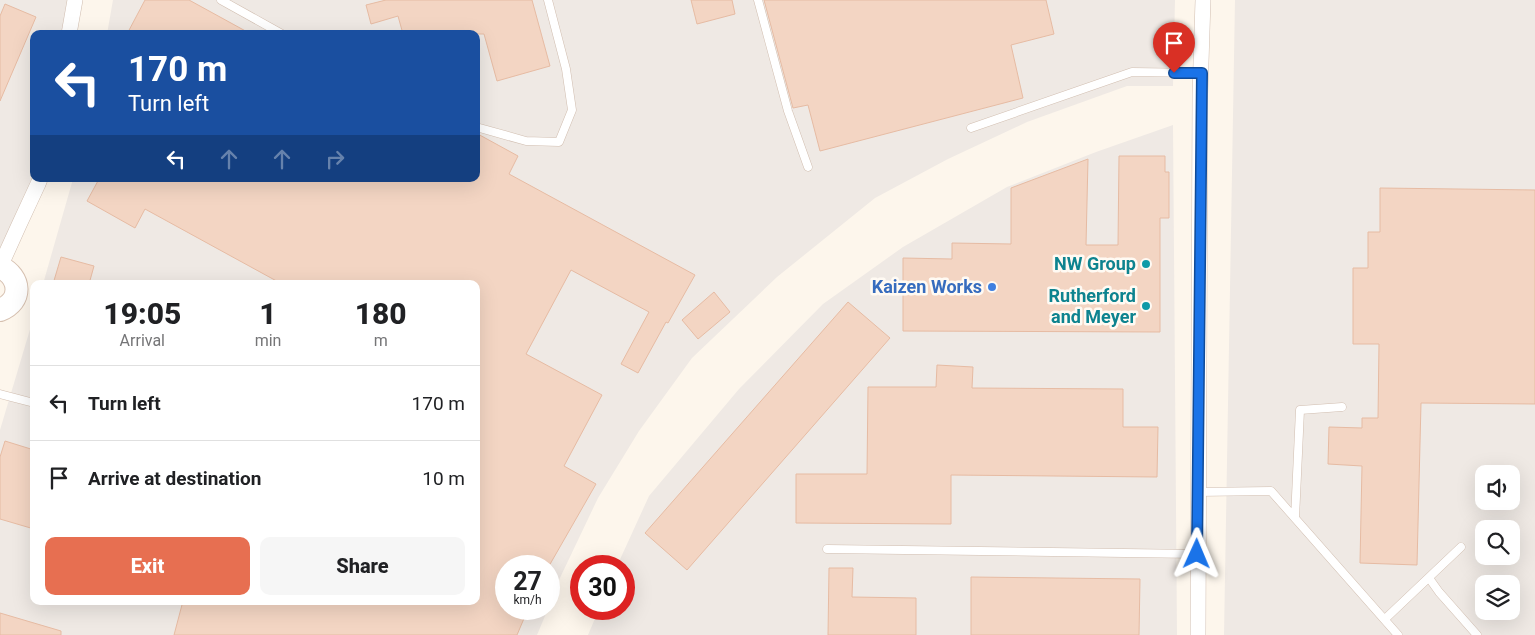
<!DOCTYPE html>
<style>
:root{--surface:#fff;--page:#f6f6f6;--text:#202124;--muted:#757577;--line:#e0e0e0;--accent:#e76f51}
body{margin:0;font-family:Roboto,sans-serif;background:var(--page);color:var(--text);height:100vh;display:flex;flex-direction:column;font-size:19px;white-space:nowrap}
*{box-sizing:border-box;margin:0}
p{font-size:16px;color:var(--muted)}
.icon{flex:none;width:28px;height:28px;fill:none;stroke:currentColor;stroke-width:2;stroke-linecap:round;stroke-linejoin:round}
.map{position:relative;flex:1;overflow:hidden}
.panel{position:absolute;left:30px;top:280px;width:450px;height:325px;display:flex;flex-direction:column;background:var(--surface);border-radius:10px;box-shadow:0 5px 20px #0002}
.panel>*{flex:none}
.guide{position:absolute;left:30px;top:30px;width:450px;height:152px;border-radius:10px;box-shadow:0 5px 20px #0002;background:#1a4fa0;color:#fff;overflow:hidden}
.tools{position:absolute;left:1475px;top:465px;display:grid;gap:10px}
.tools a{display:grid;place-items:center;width:45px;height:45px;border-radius:10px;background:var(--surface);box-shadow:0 5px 20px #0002;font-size:25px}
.speed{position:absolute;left:495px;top:555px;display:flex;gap:10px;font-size:25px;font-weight:700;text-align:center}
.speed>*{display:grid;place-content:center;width:65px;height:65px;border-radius:50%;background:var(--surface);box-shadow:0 5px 20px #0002;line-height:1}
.speed small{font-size:12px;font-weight:400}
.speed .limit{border:8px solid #d22;background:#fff;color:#111}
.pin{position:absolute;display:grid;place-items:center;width:42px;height:42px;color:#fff;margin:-51px -21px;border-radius:50% 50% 50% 0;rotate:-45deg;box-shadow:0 0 5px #0007}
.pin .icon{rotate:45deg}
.me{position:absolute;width:55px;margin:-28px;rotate:1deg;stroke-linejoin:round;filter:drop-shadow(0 0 4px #0008)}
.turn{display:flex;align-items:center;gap:18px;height:105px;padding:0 15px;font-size:22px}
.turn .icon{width:65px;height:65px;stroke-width:2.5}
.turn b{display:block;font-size:35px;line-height:42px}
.lanes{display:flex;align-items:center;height:48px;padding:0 15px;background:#0003;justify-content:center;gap:25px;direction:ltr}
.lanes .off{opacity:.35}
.eta{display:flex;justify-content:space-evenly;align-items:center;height:85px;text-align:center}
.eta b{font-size:30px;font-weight:800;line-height:35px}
.cta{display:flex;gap:10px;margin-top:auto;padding:10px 15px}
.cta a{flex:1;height:58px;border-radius:10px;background:var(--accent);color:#fff;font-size:20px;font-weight:800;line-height:58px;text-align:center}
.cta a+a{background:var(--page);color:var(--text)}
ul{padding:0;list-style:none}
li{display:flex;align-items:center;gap:15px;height:75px;padding:0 15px;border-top:1px solid var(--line)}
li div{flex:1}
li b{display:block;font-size:19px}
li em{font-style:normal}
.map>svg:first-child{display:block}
.industrial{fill:#efe9e4;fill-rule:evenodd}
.building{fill:#f3d5c3;stroke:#e6bba3}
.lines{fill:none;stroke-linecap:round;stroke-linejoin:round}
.service-casing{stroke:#d1beb0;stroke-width:9}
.minor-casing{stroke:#d1beb0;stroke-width:16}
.secondary-casing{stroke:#d6c0b0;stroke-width:24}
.service{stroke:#fff;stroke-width:8}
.minor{stroke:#fff;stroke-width:15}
.secondary{stroke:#fff;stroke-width:22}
.route-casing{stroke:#114b97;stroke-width:12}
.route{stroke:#1a73e8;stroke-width:9}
.culture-dot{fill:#0f9aa8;stroke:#fffaf3;stroke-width:2}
.shop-dot{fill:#3f7fe0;stroke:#fffaf3;stroke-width:2}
.labels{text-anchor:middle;stroke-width:5;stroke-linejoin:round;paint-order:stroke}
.culture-label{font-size:18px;font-weight:bold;fill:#0d838f;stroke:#fffaf3;text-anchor:end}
.shop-label{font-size:18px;font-weight:bold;fill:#366cbe;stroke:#fffaf3;text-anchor:end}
</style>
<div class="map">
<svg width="1535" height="635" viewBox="0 0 1535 635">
<rect width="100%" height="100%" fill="#fdf6ec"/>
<path class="industrial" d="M 0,0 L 73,0 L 66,34 L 34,34 L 34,179 L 0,248 Z
M 113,0 L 1175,0 L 1173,86 L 1127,86 L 1027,122 L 948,159 L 875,198 L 777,277 L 692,358 L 639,431 L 598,498 L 559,580 L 549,606 L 549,566 L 506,566 L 506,609 L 548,609 L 537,635 L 0,635 L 0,430 L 34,316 L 34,601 L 476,601 L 476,284 L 43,284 L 73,179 L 476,179 L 476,34 L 107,34 Z
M 1235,0 L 1535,0 L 1535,635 L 1224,635 ZM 1484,474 L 1511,474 L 1511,501 L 1484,501 ZM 1484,529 L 1511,529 L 1511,556 L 1484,556 ZM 1484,584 L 1511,584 L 1511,611 L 1484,611 Z
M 1173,125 L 1177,635 L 588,635 L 599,609 L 624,609 L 624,566 L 617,566 L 649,496 L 739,389 L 823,304 L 903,247 L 1007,187 L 1096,152 Z"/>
<path class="building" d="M 145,0 L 189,0 L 251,34 L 127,34 Z
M 386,0 L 532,0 L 550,66 L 497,81 L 484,34 L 403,34 L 398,16 L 371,24 L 366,5 Z
M 691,0 L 732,0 L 735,14 L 697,24 Z
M 764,0 L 1046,0 L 1054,34 L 1011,45 L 1023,98 L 820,151 L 808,105 L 793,108 Z
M 5,4 L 36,17 L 0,101 L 0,16 Z
M 476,133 L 518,156 L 509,174 L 695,275 L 668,323 L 666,322 L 638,373 L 621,364 L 649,312 L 571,270 L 526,354 L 602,395 L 564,466 L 596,484 L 549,566 L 506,566 L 506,609 L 528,609 L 517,635 L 174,635 L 183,601 L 476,601 L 476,284 L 282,284 L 145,209 L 135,228 L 87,201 L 99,179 L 476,179 Z
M 1119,156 L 1165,156 L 1165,172 L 1169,172 L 1169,218 L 1160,218 L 1160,332 L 903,331 L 903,258 L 952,259 L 952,243 L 1011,244 L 1011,188 L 1088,159 L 1086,245 L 1118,245 Z
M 1380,188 L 1535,190 L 1535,404 L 1421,403 L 1417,565 L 1360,563 L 1362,466 L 1328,464 L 1329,427 L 1362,428 L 1362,418 L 1378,418 L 1379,344 L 1353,344 L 1353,268 L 1368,268 L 1368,232 L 1380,232 Z
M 61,257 L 94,266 L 89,284 L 53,284 Z
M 714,292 L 730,312 L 698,339 L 682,320 Z
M 848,302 L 890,338 L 687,570 L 645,533 Z
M 937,365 L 973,367 L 972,388 L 1123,389 L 1123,427 L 1158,427 L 1157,477 L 951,475 L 951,524 L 796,523 L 796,474 L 867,474 L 868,387 L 936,387 Z
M 5,441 L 34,450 L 34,529 L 0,519 L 0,457 Z
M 829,568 L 853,568 L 852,597 L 916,598 L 916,635 L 828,635 Z
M 971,577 L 1140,579 L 1139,635 L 971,635 Z
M 0,613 L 61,631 L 61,635 L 0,635 Z"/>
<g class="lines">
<g class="service-casing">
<path id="service" d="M 221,0 L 282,34
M 758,0 L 788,111 L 808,167
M 476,127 L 526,141 L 559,142 L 572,110 L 566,69 L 548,0
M 971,128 L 1132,72 L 1201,73
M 0,394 L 34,403
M 1198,492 L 1271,491 L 1398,635
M 1295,518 L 1300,410 L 1342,407
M 827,549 L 1197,554
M 1429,578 L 1439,592 L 1477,635
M 1385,619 L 1461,547"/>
</g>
<g class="minor-casing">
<path id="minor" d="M 69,34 L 75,0
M 0,267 L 19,225 L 38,184 L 40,179
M 1198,635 L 1200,94 L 1203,0"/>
</g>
<g class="secondary-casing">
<path id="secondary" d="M 0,267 C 21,277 23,301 0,310"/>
</g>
<use href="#service" class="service"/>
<use href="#minor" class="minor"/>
<use href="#secondary" class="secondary"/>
</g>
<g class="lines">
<g class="route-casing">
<path id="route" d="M 1174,73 L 1202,73 L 1197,554"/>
</g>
<use href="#route" class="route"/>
</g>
<g class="culture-dot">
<circle cx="1146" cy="264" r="5"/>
<circle cx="1146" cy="306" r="5"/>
</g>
<circle class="shop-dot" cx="992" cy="287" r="5"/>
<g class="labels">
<g class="culture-label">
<text x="1136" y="270">NW Group</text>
<text x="1136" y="302">Rutherford<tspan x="1136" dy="21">and Meyer</tspan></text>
</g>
<g class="shop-label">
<text x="982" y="293">Kaizen Works</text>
</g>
</g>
</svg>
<div class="tools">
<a><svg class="icon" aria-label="sound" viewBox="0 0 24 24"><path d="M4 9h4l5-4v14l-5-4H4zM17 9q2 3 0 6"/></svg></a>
<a><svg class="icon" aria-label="search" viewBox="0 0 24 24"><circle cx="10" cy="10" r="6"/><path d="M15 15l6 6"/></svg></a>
<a><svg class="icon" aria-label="layers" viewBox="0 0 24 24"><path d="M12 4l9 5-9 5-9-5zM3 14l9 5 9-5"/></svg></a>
</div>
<div class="speed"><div>27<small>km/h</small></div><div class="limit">30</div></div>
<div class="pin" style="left:1174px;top:73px;background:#d93025"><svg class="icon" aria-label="arrive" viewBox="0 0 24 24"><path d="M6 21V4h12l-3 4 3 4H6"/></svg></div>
<svg class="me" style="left:1197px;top:554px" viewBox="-20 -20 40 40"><path d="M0-17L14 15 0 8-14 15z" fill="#1a73e8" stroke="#fff" stroke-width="4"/></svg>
<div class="guide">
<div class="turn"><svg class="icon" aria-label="left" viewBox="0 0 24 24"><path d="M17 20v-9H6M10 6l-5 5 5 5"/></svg><div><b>170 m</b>Turn left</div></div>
<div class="lanes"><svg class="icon" aria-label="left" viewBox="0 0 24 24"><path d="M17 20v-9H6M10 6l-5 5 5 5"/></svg><svg class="icon off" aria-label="ahead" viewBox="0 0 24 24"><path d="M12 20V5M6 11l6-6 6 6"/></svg><svg class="icon off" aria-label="ahead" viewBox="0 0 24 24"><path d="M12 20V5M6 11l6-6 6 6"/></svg><svg class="icon off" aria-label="right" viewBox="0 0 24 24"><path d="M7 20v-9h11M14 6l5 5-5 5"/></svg></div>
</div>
<section class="panel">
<div class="eta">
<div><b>19:05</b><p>Arrival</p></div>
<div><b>1</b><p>min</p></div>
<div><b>180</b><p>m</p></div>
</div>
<ul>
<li><svg class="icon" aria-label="left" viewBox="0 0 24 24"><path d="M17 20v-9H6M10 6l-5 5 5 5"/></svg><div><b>Turn left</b></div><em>170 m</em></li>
<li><svg class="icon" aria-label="arrive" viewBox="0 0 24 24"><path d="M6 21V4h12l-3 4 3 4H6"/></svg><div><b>Arrive at destination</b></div><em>10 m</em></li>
</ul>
<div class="cta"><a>Exit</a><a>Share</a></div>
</section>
</div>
